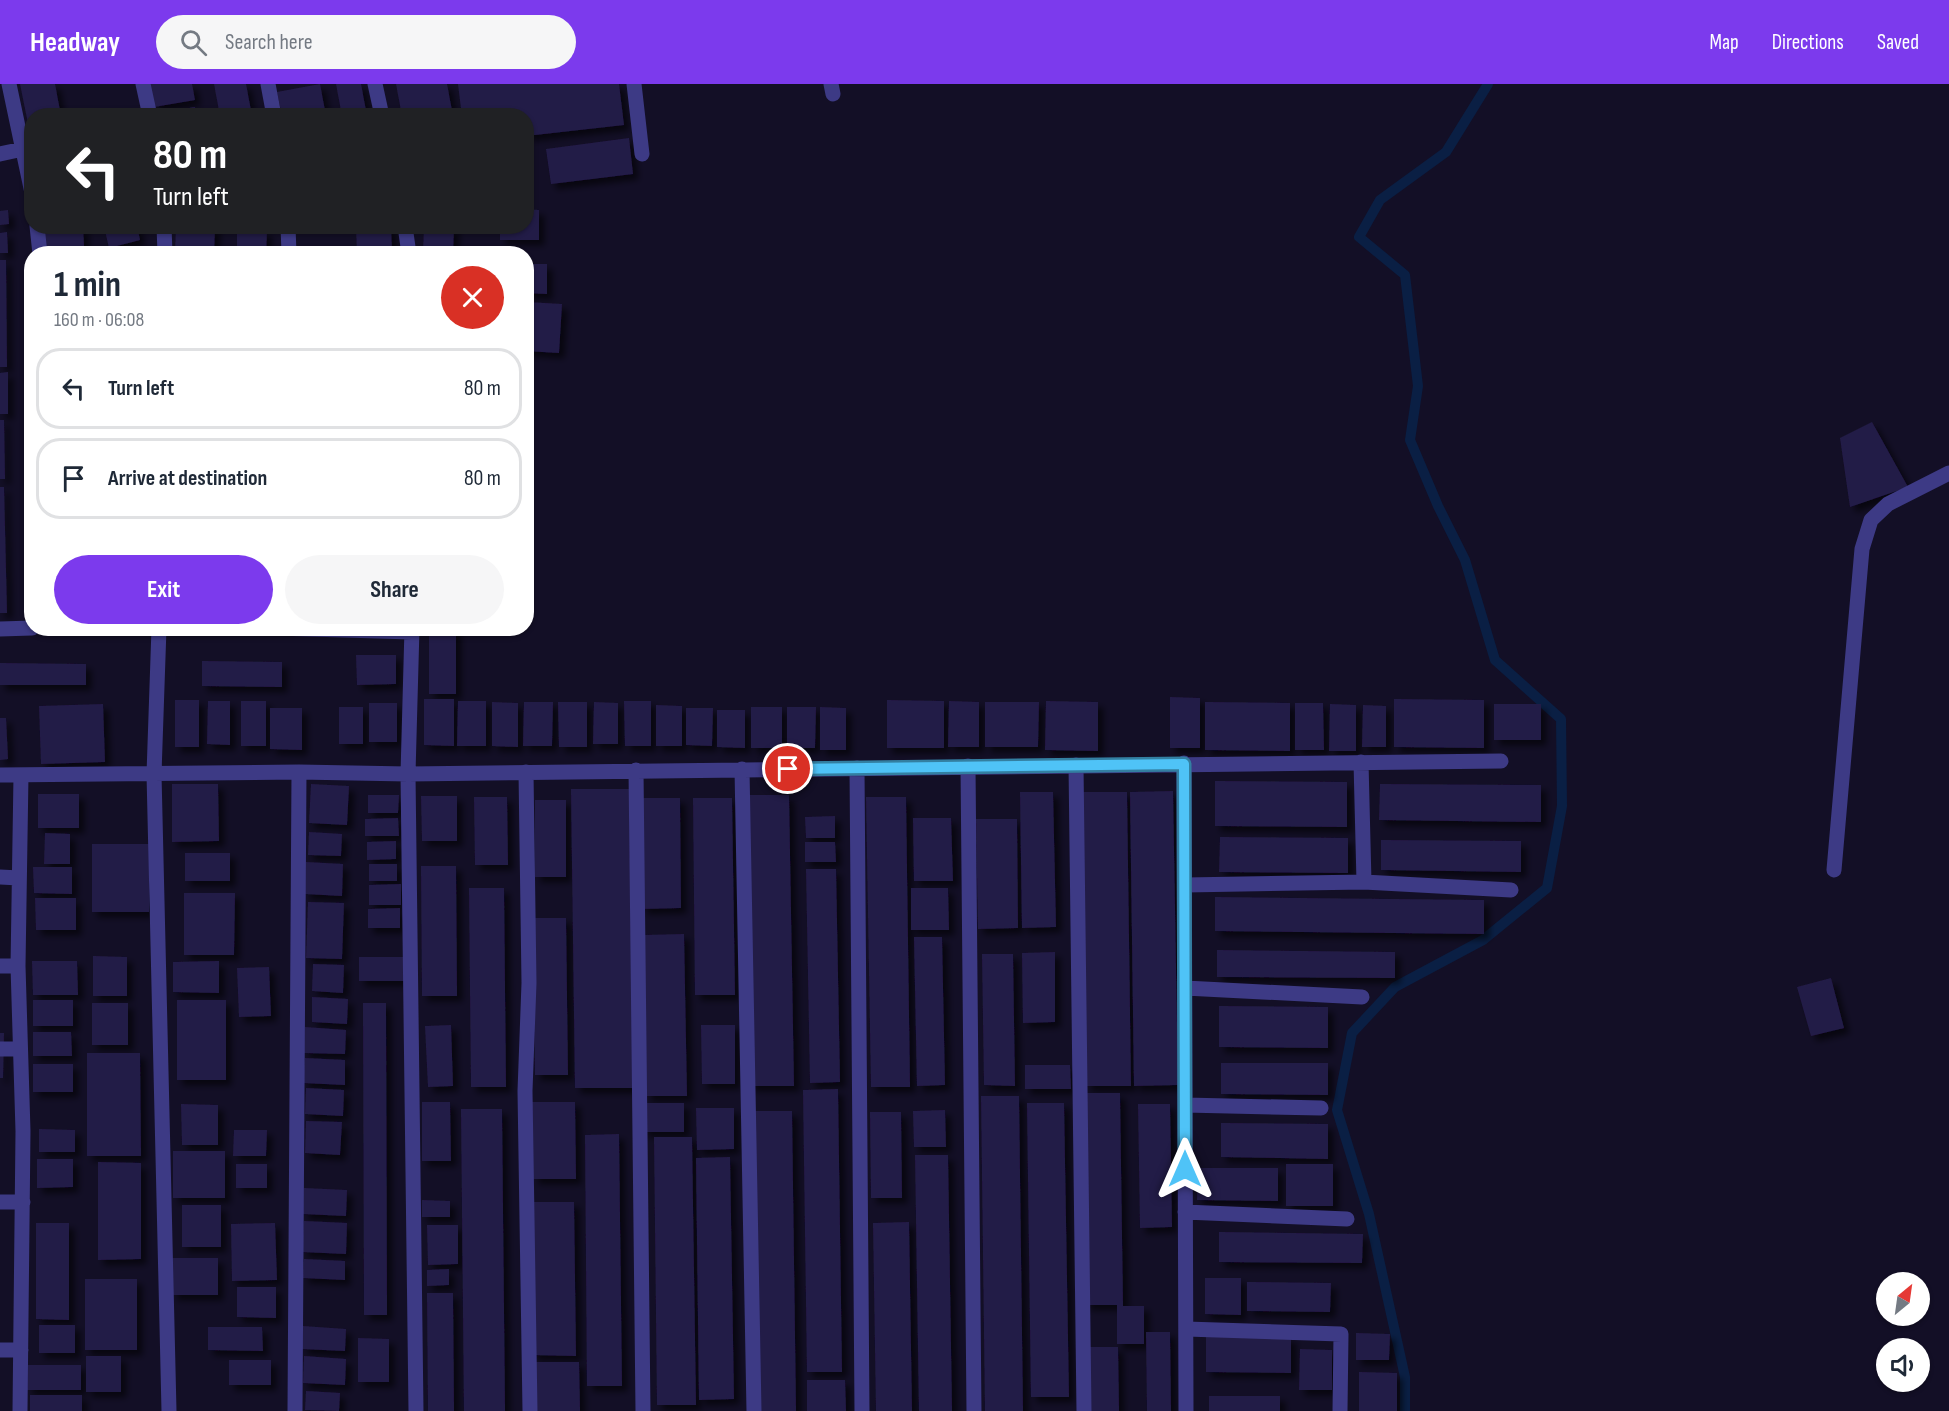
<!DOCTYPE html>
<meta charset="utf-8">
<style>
:root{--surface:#fff;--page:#f6f6f7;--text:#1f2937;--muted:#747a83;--line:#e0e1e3;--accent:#7c3aed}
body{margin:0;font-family:"Sofia Sans Condensed",sans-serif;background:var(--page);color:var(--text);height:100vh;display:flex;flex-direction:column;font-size:22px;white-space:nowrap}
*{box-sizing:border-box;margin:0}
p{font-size:20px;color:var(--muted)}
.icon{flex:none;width:33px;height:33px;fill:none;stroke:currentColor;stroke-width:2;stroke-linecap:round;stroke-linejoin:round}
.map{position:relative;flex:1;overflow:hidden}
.drawer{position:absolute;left:24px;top:162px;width:510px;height:390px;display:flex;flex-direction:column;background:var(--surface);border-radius:24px;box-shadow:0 2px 4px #0004}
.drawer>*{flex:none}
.guide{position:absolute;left:24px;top:24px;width:510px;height:126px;border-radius:24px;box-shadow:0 2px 4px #0004;background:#202124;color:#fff;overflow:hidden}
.needle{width:39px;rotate:29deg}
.buttons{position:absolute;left:1876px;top:1188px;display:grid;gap:12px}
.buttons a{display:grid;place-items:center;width:54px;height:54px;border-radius:50%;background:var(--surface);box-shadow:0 2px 4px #0004;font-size:30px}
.pin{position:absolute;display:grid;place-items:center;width:51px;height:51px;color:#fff;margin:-26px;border:3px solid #fff;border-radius:50%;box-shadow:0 2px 6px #0007}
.me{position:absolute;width:66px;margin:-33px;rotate:0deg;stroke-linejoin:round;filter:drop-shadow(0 0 4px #0008)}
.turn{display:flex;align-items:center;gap:21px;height:126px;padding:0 30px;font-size:27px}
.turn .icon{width:78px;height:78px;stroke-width:2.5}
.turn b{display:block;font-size:42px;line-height:51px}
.round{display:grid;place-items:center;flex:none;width:63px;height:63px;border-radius:32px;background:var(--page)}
.summary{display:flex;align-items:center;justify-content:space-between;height:102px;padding:0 30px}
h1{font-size:36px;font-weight:700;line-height:45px}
.cta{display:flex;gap:12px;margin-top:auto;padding:12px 30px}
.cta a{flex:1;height:69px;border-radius:36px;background:var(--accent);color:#fff;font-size:24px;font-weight:700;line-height:69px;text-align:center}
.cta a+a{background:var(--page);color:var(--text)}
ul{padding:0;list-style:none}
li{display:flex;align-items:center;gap:18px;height:81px;margin:0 12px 9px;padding:0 18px;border:3px solid var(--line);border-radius:24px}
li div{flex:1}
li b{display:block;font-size:22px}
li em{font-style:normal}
header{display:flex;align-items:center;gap:36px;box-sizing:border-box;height:84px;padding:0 30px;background:var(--accent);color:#fff}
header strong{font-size:28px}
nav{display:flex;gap:33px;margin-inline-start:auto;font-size:21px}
.search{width:420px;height:54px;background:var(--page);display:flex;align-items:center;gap:15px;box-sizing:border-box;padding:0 21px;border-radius:33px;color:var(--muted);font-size:22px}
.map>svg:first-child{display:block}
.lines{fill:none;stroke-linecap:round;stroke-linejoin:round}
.stream{stroke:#0a1f44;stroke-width:10}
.building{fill:#241b47;filter:url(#shadow)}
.service{stroke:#3d3a85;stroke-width:15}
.minor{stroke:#3d3a85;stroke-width:15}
.route-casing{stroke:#337fa1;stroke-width:15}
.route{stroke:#4fc3f7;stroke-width:10}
</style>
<header>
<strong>Headway</strong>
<div class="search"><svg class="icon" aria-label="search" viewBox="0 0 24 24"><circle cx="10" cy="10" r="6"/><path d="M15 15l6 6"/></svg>Search here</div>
<nav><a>Map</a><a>Directions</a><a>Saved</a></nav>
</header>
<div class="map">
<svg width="1949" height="1327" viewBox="0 0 1949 1327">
<defs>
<filter id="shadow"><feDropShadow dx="5.5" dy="5.5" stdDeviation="3" flood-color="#0009"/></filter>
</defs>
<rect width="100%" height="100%" fill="#130f26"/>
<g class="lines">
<path class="stream" d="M 1405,1327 L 1405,1293 L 1369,1130 L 1337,1026 L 1352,949 L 1395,903 L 1483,856 L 1547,804 L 1562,722 L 1561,635 L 1495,576 L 1465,476 L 1438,422 L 1410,356 L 1418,302 L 1405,191 L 1359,153 L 1380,116 L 1446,68 L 1488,0"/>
</g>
<path class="building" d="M 20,0 L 55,0 L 61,32 L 32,32 L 32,48 L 30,49 Z
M 149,0 L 192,0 L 195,16 L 154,23 Z
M 214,0 L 246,0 L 252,32 L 220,32 Z
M 320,0 L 326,32 L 282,32 L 277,8 Z
M 336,0 L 361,0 L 367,32 L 342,32 Z
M 396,0 L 447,0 L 453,32 L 402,32 Z
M 458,0 L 619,0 L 624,41 L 526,52 L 526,32 L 462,32 Z
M 195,23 L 196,32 L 158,32 L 158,29 Z
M 629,54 L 633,90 L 551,100 L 546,65 Z
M 526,125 L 539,126 L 539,156 L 500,156 L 500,142 L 526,142 Z
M 8,126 L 9,140 L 0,141 L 0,127 Z
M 44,142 L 83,142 L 84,162 L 45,164 Z
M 104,142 L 137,142 L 140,156 L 109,164 Z
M 176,142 L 215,142 L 214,170 L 175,170 Z
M 356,142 L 391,142 L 392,170 L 357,170 Z
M 424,142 L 454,142 L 453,170 L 423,170 Z
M 237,146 L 267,147 L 266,170 L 237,170 Z
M 7,148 L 8,169 L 0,169 L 0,149 Z
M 306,163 L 339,163 L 339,170 L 306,170 Z
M 0,176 L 6,176 L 7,283 L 0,283 Z
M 526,180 L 547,180 L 547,210 L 526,209 Z
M 526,218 L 562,220 L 559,269 L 526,267 Z
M 8,288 L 8,330 L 0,330 L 0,289 Z
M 0,336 L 4,336 L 5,395 L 0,395 Z
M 1872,338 L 1908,403 L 1850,423 L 1840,354 Z
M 0,403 L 4,403 L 7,529 L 0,529 Z
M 429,544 L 456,544 L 456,610 L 429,610 Z
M 356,571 L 396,571 L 396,600 L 357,601 Z
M 202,577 L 282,578 L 282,603 L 202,602 Z
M 0,579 L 86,580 L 86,601 L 0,601 Z
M 1170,613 L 1200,614 L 1200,664 L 1170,664 Z
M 424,615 L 454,615 L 454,662 L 424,661 Z
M 1394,615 L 1484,616 L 1484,664 L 1394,663 Z
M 175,616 L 199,616 L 199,663 L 175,663 Z
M 887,616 L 944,617 L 944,664 L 887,664 Z
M 208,617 L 230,617 L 230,661 L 207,660 Z
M 241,617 L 266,617 L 266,662 L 241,662 Z
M 458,617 L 486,617 L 486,662 L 457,662 Z
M 624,617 L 651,617 L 651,662 L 625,662 Z
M 949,617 L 979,618 L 979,663 L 948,663 Z
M 1046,617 L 1098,618 L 1098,667 L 1045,666 Z
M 492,618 L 518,619 L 518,663 L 492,662 Z
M 524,618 L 553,618 L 552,662 L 523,662 Z
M 558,618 L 587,618 L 587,663 L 559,663 Z
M 594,618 L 618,619 L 618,660 L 593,660 Z
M 985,618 L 1039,618 L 1038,663 L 985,663 Z
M 1205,618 L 1290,619 L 1290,667 L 1205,666 Z
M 369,619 L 397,619 L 397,658 L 369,658 Z
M 1295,619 L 1323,619 L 1324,666 L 1295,666 Z
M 103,620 L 105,678 L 41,680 L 39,622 Z
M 1330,620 L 1356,621 L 1356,667 L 1329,667 Z
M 1494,620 L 1541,620 L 1541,656 L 1494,656 Z
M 656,621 L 682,622 L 682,662 L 656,662 Z
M 1363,621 L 1386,622 L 1386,663 L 1362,663 Z
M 339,623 L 363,623 L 363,660 L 339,660 Z
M 751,623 L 782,623 L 782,664 L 751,664 Z
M 787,623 L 816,623 L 815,664 L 787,664 Z
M 820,623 L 846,624 L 846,666 L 820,666 Z
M 270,624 L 302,624 L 302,666 L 270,665 Z
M 686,624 L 713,624 L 712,662 L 686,661 Z
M 717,626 L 745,626 L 745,664 L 717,663 Z
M 0,634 L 6,634 L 8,675 L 0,676 Z
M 1215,697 L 1347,698 L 1347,743 L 1215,742 Z
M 172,700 L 218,700 L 219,757 L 172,758 Z
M 311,700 L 349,702 L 347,741 L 309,739 Z
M 1380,700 L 1541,701 L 1541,738 L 1379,736 Z
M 571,705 L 629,705 L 633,1004 L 575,1004 Z
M 1173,707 L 1178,1001 L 1134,1002 L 1130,708 Z
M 1020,708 L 1053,708 L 1056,843 L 1022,844 Z
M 1081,708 L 1127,708 L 1131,1002 L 1086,1002 Z
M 38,710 L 79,710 L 79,744 L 38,744 Z
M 368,711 L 399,711 L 398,729 L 368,729 Z
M 745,711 L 789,711 L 794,1002 L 749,1002 Z
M 421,712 L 457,712 L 457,757 L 422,757 Z
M 474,713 L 507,713 L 508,781 L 475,781 Z
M 866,713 L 906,713 L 910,1003 L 871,1003 Z
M 640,714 L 680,714 L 681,824 L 642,825 Z
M 693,714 L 732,714 L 735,911 L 695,911 Z
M 535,716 L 566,716 L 566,793 L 535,793 Z
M 835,732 L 835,754 L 806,754 L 805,733 Z
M 398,734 L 399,752 L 365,752 L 365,735 Z
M 913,734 L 951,734 L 953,797 L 914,797 Z
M 976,735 L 1017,735 L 1018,844 L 978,845 Z
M 309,748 L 342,750 L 341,772 L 308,771 Z
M 45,749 L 70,750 L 70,780 L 44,780 Z
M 1220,753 L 1348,754 L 1348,789 L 1219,788 Z
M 1381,756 L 1521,757 L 1521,788 L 1381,786 Z
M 396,757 L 396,775 L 367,776 L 367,758 Z
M 805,758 L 835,758 L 836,778 L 805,778 Z
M 92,760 L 149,760 L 149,828 L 92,828 Z
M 185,769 L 230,769 L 230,797 L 185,797 Z
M 306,778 L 343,780 L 342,812 L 305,810 Z
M 369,780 L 397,780 L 397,797 L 369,797 Z
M 421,782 L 456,782 L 457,912 L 422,912 Z
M 33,783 L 72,783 L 72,810 L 34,809 Z
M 806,785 L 836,785 L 840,998 L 810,999 Z
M 401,800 L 401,821 L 369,821 L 369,801 Z
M 469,804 L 504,804 L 506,1003 L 471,1003 Z
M 911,804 L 948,804 L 949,846 L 911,846 Z
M 184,809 L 235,809 L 234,871 L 184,871 Z
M 1215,813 L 1484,816 L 1484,850 L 1215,847 Z
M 35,814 L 76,814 L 76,846 L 36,846 Z
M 308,818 L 344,819 L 342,875 L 306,874 Z
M 400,824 L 400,844 L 368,844 L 368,825 Z
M 533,834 L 566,834 L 568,991 L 535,991 Z
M 684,850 L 687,1012 L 646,1012 L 643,851 Z
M 914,853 L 942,853 L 945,1001 L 917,1002 Z
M 1217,866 L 1395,868 L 1395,894 L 1217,893 Z
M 1055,868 L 1055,938 L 1023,939 L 1022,869 Z
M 982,870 L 1013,870 L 1015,1002 L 984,1001 Z
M 93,872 L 127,873 L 127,912 L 93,912 Z
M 359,873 L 404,873 L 404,897 L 359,897 Z
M 32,877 L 77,877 L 78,911 L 33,911 Z
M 219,877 L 219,909 L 173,908 L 173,878 Z
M 313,880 L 344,881 L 343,909 L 312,907 Z
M 269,883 L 271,932 L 239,933 L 237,884 Z
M 1831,894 L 1844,944 L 1811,952 L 1797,903 Z
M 312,913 L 348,915 L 347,940 L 312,938 Z
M 33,916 L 73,916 L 73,942 L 33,942 Z
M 177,916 L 226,916 L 226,996 L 177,996 Z
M 92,919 L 128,919 L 128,961 L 92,961 Z
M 363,919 L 386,919 L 387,1231 L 364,1231 Z
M 1219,922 L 1328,923 L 1328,964 L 1219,963 Z
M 451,941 L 453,1002 L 428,1003 L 425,942 Z
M 701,941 L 735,941 L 735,1000 L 702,1000 Z
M 305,943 L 346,946 L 345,970 L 304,969 Z
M 33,948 L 71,948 L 72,972 L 33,972 Z
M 0,949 L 4,949 L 3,994 L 0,994 Z
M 87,969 L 140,969 L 141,1072 L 87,1072 Z
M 305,974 L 345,976 L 345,1001 L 303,999 Z
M 1221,979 L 1328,979 L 1328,1011 L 1221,1010 Z
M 33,980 L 73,980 L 73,1008 L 33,1008 Z
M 1025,981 L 1070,981 L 1071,1005 L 1025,1005 Z
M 306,1004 L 344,1006 L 343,1032 L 305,1030 Z
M 838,1005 L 842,1288 L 807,1288 L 803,1006 Z
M 1082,1009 L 1120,1009 L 1123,1222 L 1144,1222 L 1144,1260 L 1117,1260 L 1117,1221 L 1085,1221 Z
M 981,1012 L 1019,1012 L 1023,1327 L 985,1327 Z
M 422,1018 L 450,1018 L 451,1077 L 422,1077 Z
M 532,1018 L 575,1018 L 576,1095 L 533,1095 Z
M 642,1019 L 684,1019 L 684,1048 L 643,1048 Z
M 1027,1019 L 1064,1019 L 1069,1313 L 1031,1313 Z
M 181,1020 L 218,1021 L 218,1061 L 182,1061 Z
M 1138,1020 L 1170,1020 L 1172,1143 L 1140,1144 Z
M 696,1024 L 734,1024 L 734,1065 L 697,1066 Z
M 461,1025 L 502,1025 L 505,1327 L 464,1327 Z
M 945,1026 L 946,1063 L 914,1063 L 913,1027 Z
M 753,1027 L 792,1027 L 796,1327 L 758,1327 Z
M 870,1028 L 901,1028 L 902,1114 L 871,1114 Z
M 306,1037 L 342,1038 L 340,1071 L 305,1069 Z
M 1221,1039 L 1328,1040 L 1328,1075 L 1221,1073 Z
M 39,1045 L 75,1046 L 75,1068 L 39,1068 Z
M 234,1046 L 267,1046 L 266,1072 L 233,1072 Z
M 619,1050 L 622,1302 L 587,1302 L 585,1051 Z
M 654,1053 L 692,1053 L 696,1321 L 657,1321 Z
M 173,1067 L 225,1067 L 225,1114 L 173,1114 Z
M 915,1071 L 948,1071 L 952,1327 L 919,1327 Z
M 730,1073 L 734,1315 L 699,1316 L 696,1074 Z
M 37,1075 L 73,1075 L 73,1103 L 37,1104 Z
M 98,1078 L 141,1079 L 141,1175 L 98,1176 Z
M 236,1080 L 267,1080 L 267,1104 L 236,1104 Z
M 1286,1080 L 1333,1080 L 1333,1122 L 1286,1122 Z
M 1198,1084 L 1278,1084 L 1278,1117 L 1197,1116 Z
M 304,1104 L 347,1106 L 346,1132 L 303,1130 Z
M 422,1116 L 450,1117 L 450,1133 L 422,1133 Z
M 530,1118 L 574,1118 L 576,1272 L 532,1271 Z
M 182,1121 L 221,1121 L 221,1163 L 182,1163 Z
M 304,1137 L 347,1139 L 346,1170 L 302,1168 Z
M 909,1138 L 912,1327 L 876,1327 L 873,1139 Z
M 36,1139 L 69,1139 L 69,1236 L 36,1235 Z
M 275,1139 L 277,1196 L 232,1197 L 231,1140 Z
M 427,1141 L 458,1141 L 458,1180 L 428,1181 Z
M 1219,1148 L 1363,1150 L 1362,1179 L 1219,1178 Z
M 172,1174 L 218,1174 L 218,1211 L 172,1211 Z
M 304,1175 L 345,1177 L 345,1196 L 303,1194 Z
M 449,1185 L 449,1201 L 427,1202 L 427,1186 Z
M 1205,1194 L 1241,1194 L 1241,1231 L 1205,1230 Z
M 85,1195 L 137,1195 L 137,1266 L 85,1266 Z
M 1247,1198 L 1331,1199 L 1330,1228 L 1247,1227 Z
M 237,1203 L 276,1203 L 276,1234 L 237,1233 Z
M 427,1209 L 453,1209 L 454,1327 L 428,1327 Z
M 39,1241 L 75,1241 L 75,1269 L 39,1269 Z
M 303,1242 L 346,1245 L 345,1267 L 302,1265 Z
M 208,1243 L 262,1243 L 263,1267 L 208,1266 Z
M 1146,1248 L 1170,1248 L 1171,1327 L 1147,1327 Z
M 1356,1249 L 1390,1250 L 1389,1276 L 1356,1276 Z
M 1206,1252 L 1291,1253 L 1291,1289 L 1206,1288 Z
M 358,1254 L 389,1255 L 389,1298 L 358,1298 Z
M 1089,1263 L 1118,1263 L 1119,1327 L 1091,1327 Z
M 1300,1265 L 1332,1266 L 1332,1306 L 1299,1306 Z
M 86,1272 L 121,1272 L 121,1308 L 86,1308 Z
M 304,1272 L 346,1275 L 345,1301 L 303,1299 Z
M 229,1276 L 271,1276 L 271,1301 L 229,1301 Z
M 525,1278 L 579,1278 L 580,1327 L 525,1327 Z
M 28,1281 L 81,1281 L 81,1306 L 27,1306 Z
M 1359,1288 L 1397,1289 L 1397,1327 L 1359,1327 Z
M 807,1296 L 845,1296 L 846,1327 L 807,1327 Z
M 306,1307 L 340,1309 L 339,1327 L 305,1326 Z
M 30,1311 L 82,1311 L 82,1327 L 30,1327 Z
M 1209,1312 L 1280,1312 L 1280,1327 L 1209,1327 Z"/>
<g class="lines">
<path class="service" d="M 634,0 L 642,70
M 831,0 L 833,10"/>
<path class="minor" d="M 9,0 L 32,109
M 143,0 L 150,32
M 268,0 L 274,32
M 375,0 L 382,32
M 0,70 L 23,65
M 37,142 L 40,170
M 164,142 L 165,170
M 288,142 L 289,170
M 405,142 L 409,170
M 159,544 L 154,690 L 169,1327
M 275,544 L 412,548
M 412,544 L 408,690 L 416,1327
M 0,545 L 32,544
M 1361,678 L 1364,798
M 1184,679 L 1186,1327
M 1076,681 L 1084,1327
M 968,682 L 974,1327
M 857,684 L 862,1327
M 742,685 L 754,1327
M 636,686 L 643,1327
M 526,688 L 529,899 L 525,1007 L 530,1327
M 0,691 L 299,688 L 408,690 L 1501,677
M 1834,786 L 1862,465 L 1871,436 L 1888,420 L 1949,389
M 0,793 L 19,794
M 1185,801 L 1364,798 L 1511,806
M 0,882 L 18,882
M 1185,904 L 1362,913
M 0,965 L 20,965
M 1185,1021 L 1321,1024
M 0,1118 L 23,1118
M 1185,1128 L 1347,1135
M 1186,1245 L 1341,1250 L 1340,1327
M 0,1266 L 21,1266
M 20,1327 L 23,1047 L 18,882 L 21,691
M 295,1327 L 299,688"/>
</g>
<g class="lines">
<g class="route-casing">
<path id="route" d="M 788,685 L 1184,680 L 1185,1085"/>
</g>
<use href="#route" class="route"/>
</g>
</svg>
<div class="buttons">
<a><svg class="needle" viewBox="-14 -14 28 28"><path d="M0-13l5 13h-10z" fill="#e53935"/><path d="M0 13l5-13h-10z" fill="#747a83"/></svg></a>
<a><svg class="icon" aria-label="sound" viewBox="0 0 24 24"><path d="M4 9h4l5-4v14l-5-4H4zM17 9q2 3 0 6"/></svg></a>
</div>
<div class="pin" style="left:788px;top:685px;background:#d93025"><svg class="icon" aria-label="arrive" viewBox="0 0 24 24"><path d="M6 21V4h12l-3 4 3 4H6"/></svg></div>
<svg class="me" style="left:1185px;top:1085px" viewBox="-20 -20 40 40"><path d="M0-17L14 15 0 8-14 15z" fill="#4fc3f7" stroke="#fff" stroke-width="4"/></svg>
<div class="guide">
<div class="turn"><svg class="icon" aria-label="left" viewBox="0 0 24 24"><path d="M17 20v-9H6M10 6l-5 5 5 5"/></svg><div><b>80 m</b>Turn left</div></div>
</div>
<section class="drawer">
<div class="summary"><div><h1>1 min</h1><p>160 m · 06:08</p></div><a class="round" style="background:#d93025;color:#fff"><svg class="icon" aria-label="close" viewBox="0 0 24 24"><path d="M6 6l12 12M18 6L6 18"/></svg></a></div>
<ul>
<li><svg class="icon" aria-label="left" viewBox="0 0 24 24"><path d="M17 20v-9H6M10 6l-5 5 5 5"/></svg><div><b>Turn left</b></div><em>80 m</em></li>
<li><svg class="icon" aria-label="arrive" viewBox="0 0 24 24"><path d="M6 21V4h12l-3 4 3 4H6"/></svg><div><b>Arrive at destination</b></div><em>80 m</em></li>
</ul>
<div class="cta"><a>Exit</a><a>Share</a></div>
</section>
</div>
